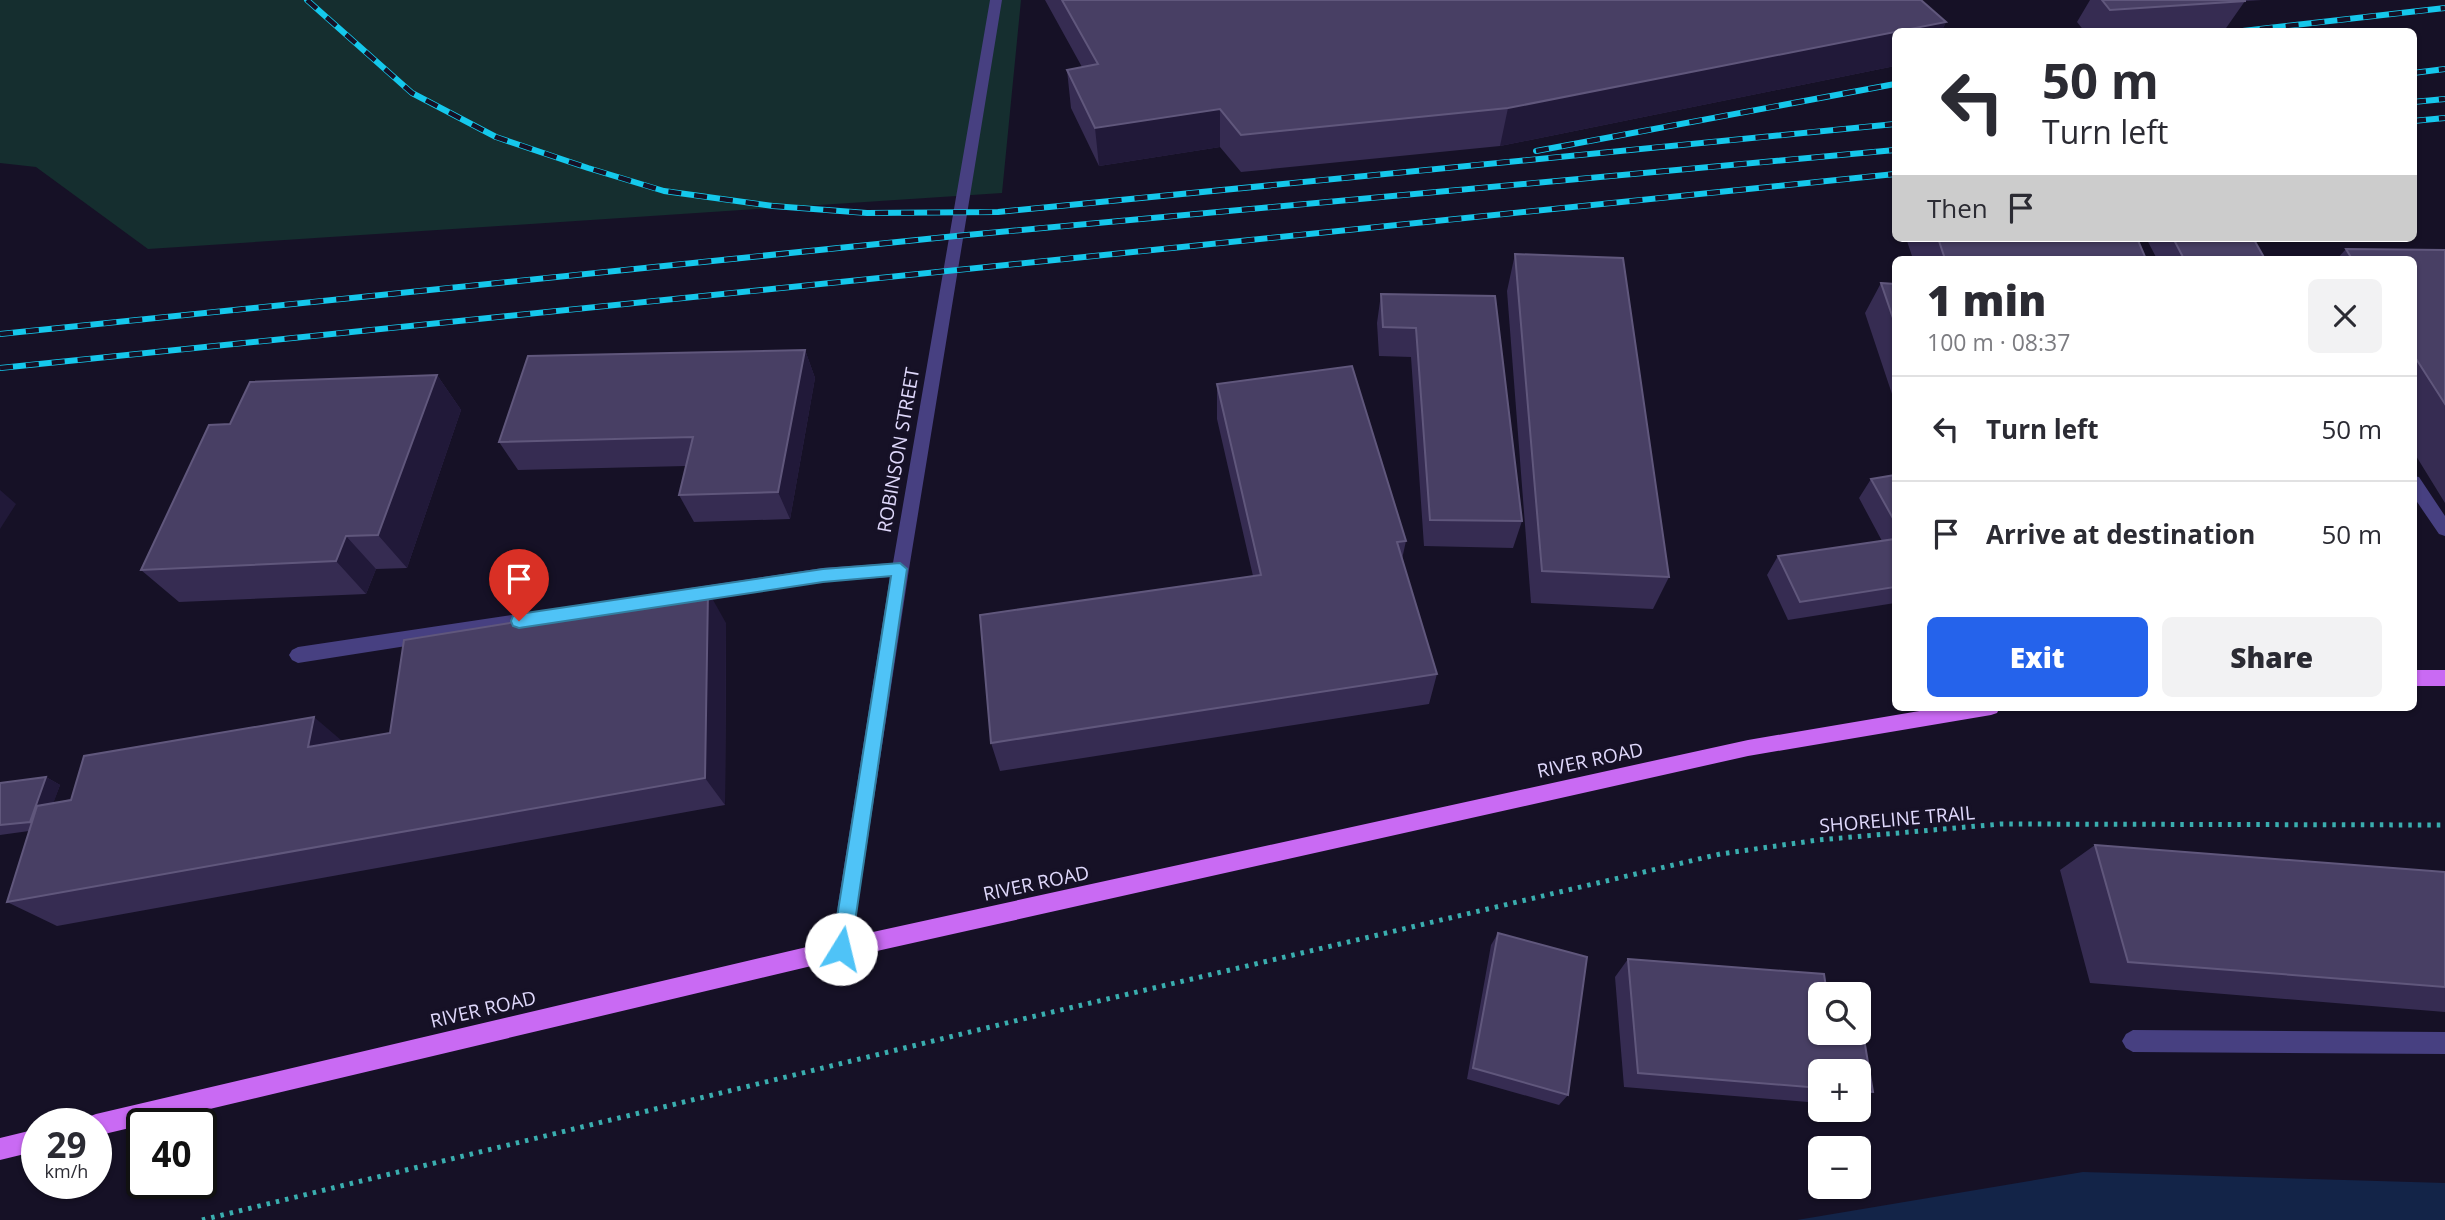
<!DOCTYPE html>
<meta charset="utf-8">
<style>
:root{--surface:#fff;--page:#f2f2f3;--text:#2b2b33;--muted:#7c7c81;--line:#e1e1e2;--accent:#2563eb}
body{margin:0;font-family:"Open Sans",sans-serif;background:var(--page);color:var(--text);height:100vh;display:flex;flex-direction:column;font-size:26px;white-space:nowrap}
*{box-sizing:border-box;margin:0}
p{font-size:23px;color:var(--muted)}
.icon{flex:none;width:38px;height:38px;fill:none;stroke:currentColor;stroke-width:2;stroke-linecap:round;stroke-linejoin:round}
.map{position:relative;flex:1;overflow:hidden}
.details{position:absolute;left:1892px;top:256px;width:525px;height:455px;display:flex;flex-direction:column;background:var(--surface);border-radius:10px;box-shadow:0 2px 5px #0004}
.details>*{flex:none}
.top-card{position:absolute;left:1892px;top:28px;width:525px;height:214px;border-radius:10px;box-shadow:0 2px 5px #0004;background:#fff;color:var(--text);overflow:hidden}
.fabs{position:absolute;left:1808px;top:982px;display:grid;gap:14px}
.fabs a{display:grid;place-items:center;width:63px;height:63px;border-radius:10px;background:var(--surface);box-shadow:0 2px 5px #0004;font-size:35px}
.speed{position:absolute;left:21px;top:1108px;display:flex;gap:14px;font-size:35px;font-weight:700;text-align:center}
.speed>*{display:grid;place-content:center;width:91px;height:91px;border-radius:50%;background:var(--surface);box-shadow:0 2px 5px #0004;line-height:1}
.speed small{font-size:18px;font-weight:400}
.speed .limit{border:4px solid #111;border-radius:10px;background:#fff;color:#111}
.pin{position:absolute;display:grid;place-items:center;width:60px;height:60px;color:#fff;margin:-72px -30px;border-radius:50% 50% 50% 0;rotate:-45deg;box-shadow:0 0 7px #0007}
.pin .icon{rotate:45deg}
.me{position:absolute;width:77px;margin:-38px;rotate:9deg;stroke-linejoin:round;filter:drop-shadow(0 0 5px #0008)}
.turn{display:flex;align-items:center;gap:24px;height:147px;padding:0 35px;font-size:32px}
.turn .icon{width:91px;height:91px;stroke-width:2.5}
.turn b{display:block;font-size:49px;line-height:60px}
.then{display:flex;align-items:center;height:66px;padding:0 35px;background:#0003;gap:14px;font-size:26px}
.round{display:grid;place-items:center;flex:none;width:74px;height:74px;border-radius:10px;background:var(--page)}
.summary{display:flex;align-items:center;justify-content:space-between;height:119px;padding:0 35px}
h1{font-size:42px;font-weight:800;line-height:52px}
.cta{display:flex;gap:14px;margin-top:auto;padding:14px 35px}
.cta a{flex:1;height:80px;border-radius:10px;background:var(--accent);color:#fff;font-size:28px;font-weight:800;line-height:80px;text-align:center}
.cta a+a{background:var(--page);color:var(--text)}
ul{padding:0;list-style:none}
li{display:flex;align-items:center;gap:21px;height:105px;padding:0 35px;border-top:2px solid var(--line)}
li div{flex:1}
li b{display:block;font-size:26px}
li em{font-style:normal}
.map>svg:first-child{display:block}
.green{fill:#152e2f}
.water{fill:#132448}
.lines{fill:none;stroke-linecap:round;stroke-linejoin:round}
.path{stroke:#3aaeaf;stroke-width:5;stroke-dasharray:3.5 6;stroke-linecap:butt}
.minor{fill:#474081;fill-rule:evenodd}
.major{fill:#c96af3;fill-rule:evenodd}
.rail-casing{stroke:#15c8ec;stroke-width:6}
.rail{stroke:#161126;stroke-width:4.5;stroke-dasharray:13;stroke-linecap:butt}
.wall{fill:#362c52}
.shaded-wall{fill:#211939}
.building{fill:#483f64;stroke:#60577c;stroke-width:2}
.route{fill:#4fc3f7;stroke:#337fa1;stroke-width:2}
.labels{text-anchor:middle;stroke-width:7;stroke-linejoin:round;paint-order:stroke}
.street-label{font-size:19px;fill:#e0d9fc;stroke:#161126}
</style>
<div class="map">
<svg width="2445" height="1220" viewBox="0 0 2445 1220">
<rect width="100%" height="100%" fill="#161126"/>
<path class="green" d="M 0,0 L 1021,0 L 1002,193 L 148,249 L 36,167 L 0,163 Z"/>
<path class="water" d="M 2083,1172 L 2445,1183 L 2445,1220 L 1797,1220 Z"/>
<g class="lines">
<path class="path" d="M 202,1220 L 1027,1018 L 1720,854 L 1818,840 L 2001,824 L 2445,825"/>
<path class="minor" d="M 990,0 L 1002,0 L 909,569 L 851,949 L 848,956 L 841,959 L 834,956 L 831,949 L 890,577 L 823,582 L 684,603 L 678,601 L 675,596 L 678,591 L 684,589 L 823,568 L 893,563 Z
M 2413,476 L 2419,477 L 2445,516 L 2445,536 L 2439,534 L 2413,496 Z
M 598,602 L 604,604 L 607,609 L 604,614 L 598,616 L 298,663 L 292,660 L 289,655 L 292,650 L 298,647 Z
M 2133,1030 L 2445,1032 L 2445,1054 L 2133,1052 L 2126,1048 L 2122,1041 L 2126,1034 Z"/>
<path class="major" d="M 2413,670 L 2445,670 L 2445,686 L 2413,686 Z
M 1943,707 L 2000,707 L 1997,713 L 1991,715 L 1748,756 L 841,959 L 96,1136 L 96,1124 L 86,1124 L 88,1117 L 96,1114 L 841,939 L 1748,740 Z
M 37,1129 L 37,1151 L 0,1160 L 0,1138 Z"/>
<g class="rail-casing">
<path id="rail" d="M 307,0 L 412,93 L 496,137 L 588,168 L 664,191 L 773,206 L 867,213 L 998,212 L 1895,124
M 2234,32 L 2445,8
M 2413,73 L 2445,69
M 2413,102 L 2445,99
M 2413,121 L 2445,118
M 1536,151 L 1895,84
M 0,334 L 956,236 L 1895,150
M 0,368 L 1895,174"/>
</g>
<use href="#rail" class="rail"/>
</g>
<path class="wall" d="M 1045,0 L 1921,0 L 1946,22 L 1941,32 L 1895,32 L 1895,66 L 1500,146 L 1241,172 L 1220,147 L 1099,166 L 1071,108 L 1067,70 L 1082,67 Z
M 2090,0 L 2262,0 L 2245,1 L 2224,31 L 2085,32 L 2077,22 Z
M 1906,238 L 2137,238 L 2146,259 L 1913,259 Z
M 2146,238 L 2253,238 L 2265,259 L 2157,259 Z
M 2346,249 L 2445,250 L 2445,503 L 2413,451 L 2413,259 L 2337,259 Z
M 1515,254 L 1669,577 L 1653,609 L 1531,603 L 1507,291 Z
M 1881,283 L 1895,284 L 1895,403 L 1865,313 Z
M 1381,294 L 1495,296 L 1522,521 L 1513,548 L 1424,546 L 1411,357 L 1379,356 L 1377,323 Z
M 805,350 L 815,378 L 790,519 L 694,522 L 679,495 L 686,466 L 518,470 L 499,442 Z
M 437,375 L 461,410 L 407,568 L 376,569 L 366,594 L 179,602 L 141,570 L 230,424 Z
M 1217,384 L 1406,541 L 1402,559 L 1437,674 L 1429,704 L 1000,771 L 991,743 L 1253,576 L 1217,419 Z
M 1895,475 L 1895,603 L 1788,620 L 1767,575 L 1778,556 L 1882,541 L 1859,498 L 1871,479 Z
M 726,623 L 725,805 L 57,926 L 7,902 L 29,831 L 0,835 L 0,783 L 46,777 L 60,785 L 53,803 L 342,741 L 390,733 Z
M 2095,845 L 2445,872 L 2445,1012 L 2090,983 L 2060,870 Z
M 1498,933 L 1568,1095 L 1559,1105 L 1467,1079 L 1491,945 Z
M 1628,959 L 1820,994 L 1873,1092 L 1858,1101 L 1858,1071 L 1820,1071 L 1820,1103 L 1624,1087 L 1615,977 Z"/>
<path class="shaded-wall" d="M 1946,22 L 1941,32 L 1898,32 Z
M 1895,32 L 1895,66 L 1500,146 L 1508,108 Z
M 1220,109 L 1220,147 L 1099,166 L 1095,128 Z
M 805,350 L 815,378 L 790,519 L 778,492 Z
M 437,375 L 461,410 L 407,568 L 378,535 Z
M 0,490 L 16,504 L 0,529 Z
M 346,536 L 376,569 L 366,594 L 336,561 Z
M 708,591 L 726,623 L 725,805 L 705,778 Z
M 314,717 L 348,746 L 308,747 Z
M 46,777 L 60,785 L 44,829 L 30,822 Z"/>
<path class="building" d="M 1062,0 L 1921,0 L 1946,22 L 1508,108 L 1241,135 L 1220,109 L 1095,128 L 1067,70 L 1098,64 Z
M 2102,0 L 2245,0 L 2245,1 L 2110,10 Z
M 1938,238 L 2137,238 L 2146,259 L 1945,259 Z
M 2173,238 L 2253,238 L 2265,259 L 2184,259 Z
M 2346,249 L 2445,250 L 2445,404 L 2413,354 L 2413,259 L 2352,259 Z
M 1515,254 L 1623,258 L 1669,577 L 1542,571 Z
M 1881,283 L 1895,284 L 1895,324 Z
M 1381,294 L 1495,296 L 1522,521 L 1430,520 L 1416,328 L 1383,327 Z
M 805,350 L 778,492 L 679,495 L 693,437 L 499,442 L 528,356 Z
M 1352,366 L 1406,541 L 1397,542 L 1437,674 L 991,743 L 980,615 L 1261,575 L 1217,384 Z
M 437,375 L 378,535 L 346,536 L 336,561 L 141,570 L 209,425 L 230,424 L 250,382 Z
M 1895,475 L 1895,522 L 1871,479 Z
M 1895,539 L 1895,587 L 1800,602 L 1778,556 Z
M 708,591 L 705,778 L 7,902 L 37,806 L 71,800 L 84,756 L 314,717 L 308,747 L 390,733 L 404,640 Z
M 46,777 L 30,822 L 0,825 L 0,783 Z
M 2095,845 L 2445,872 L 2445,987 L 2128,962 Z
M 1498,933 L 1587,957 L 1568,1095 L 1473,1068 Z
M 1628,959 L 1824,974 L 1827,994 L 1820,994 L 1820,1032 L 1858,1032 L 1858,1015 L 1860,1015 L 1873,1092 L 1858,1091 L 1858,1071 L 1820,1071 L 1820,1088 L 1638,1073 Z"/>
<path class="route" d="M 900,563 L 907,569 L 851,949 L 848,955 L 841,958 L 835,955 L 832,949 L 891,576 L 823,582 L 519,628 L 513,626 L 511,621 L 513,616 L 519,614 L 823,569 Z"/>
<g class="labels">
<g class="street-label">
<text transform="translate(898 450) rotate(-80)" y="7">ROBINSON STREET</text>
<text transform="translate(1590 760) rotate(-12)" y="7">RIVER ROAD</text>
<text transform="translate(1897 819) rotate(-5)" y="7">SHORELINE TRAIL</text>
<text transform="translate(1036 883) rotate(-12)" y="7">RIVER ROAD</text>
<text transform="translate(483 1009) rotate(-13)" y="7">RIVER ROAD</text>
</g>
</g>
</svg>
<div class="fabs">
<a><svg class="icon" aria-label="search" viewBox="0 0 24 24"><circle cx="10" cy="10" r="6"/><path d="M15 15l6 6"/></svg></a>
<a>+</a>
<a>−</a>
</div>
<div class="speed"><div>29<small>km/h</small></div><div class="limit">40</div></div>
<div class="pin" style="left:519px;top:621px;background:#d93025"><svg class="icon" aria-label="arrive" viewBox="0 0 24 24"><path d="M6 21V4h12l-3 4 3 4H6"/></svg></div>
<svg class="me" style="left:841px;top:949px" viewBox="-20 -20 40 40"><circle r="19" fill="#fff"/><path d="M0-13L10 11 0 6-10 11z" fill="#4fc3f7"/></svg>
<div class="top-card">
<div class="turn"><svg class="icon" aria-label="left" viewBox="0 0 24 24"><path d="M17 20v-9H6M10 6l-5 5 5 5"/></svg><div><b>50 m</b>Turn left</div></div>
<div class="then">Then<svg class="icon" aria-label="arrive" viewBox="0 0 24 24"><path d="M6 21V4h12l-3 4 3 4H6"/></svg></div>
</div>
<section class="details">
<div class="summary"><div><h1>1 min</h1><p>100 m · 08:37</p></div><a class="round"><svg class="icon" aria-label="close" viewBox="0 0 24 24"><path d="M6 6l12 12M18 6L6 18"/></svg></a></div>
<ul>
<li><svg class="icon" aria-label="left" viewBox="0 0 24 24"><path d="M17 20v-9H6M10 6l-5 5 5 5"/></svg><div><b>Turn left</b></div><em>50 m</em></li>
<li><svg class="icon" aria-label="arrive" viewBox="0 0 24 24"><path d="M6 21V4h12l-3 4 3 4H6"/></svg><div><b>Arrive at destination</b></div><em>50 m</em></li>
</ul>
<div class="cta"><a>Exit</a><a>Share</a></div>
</section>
</div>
